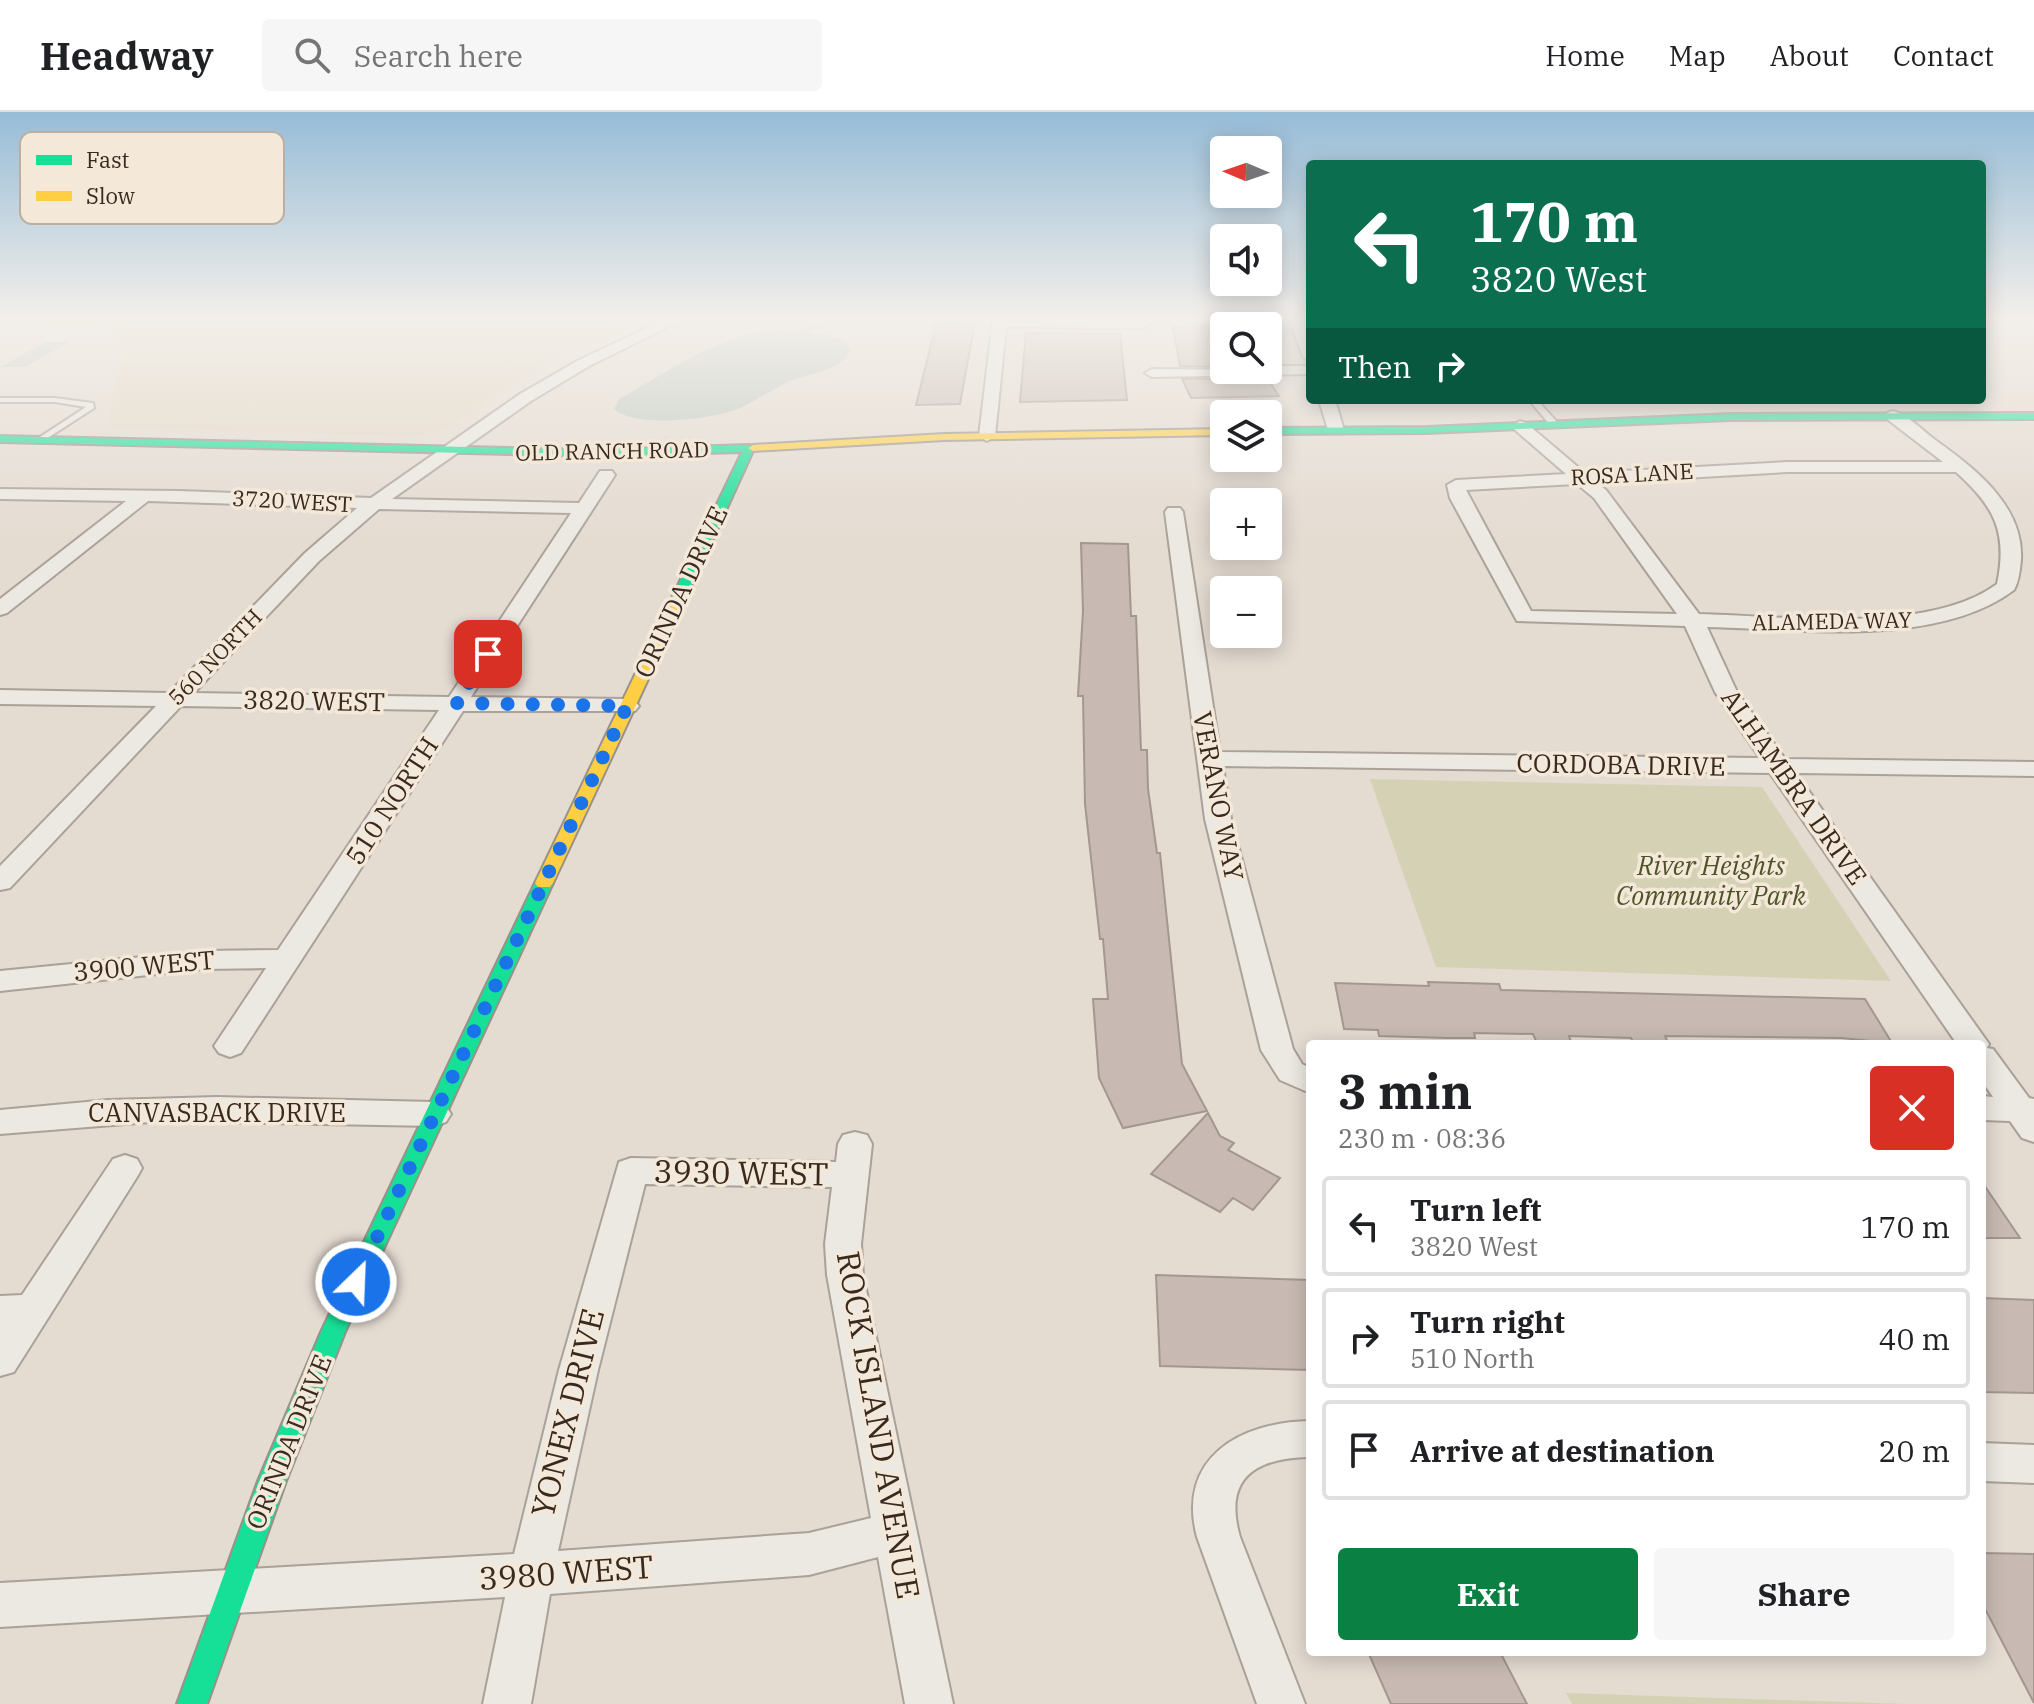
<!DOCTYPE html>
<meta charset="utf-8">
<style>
:root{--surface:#fff;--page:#f6f6f6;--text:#202124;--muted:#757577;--line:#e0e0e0;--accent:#0b8043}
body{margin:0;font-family:"IBM Plex Serif",serif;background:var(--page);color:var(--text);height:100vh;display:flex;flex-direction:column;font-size:30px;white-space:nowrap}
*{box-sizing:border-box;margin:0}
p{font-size:26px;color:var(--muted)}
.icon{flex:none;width:44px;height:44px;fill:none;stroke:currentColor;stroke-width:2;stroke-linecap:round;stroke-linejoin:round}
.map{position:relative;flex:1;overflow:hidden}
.drawer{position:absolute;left:1306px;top:928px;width:680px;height:616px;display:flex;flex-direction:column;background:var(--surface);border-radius:8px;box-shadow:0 4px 20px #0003}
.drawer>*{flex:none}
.banner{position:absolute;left:1306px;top:48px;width:680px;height:244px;border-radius:8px;box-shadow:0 4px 20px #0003;background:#0b6e4f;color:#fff;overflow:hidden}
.needle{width:52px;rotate:272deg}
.buttons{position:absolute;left:1210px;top:24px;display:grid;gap:16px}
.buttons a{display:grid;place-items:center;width:72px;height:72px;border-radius:8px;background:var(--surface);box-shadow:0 4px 20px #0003;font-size:40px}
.pin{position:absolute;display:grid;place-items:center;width:68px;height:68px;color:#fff;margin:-34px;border-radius:16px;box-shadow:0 4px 12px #0006}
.me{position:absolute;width:88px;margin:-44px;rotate:24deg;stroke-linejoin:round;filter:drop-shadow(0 0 6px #0008)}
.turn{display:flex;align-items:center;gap:28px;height:168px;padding:0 32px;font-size:36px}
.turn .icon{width:104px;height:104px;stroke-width:2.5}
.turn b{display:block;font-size:56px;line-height:68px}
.then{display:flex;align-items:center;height:76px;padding:0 32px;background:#0003;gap:16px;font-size:30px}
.round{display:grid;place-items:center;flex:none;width:84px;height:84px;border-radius:8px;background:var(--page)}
.summary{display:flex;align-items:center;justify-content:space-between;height:136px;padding:0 32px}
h1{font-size:48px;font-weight:700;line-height:60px}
.action{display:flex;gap:16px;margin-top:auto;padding:16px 32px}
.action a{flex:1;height:92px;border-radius:8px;background:var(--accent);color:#fff;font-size:32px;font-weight:700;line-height:92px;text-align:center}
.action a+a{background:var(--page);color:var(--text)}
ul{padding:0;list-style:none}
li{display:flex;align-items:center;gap:24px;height:100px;margin:0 16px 12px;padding:0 16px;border:4px solid var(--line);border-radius:8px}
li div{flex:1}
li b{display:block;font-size:30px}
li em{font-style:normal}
header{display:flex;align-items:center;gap:48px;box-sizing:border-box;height:112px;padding:0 40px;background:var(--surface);border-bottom:2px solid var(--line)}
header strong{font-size:38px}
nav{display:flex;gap:44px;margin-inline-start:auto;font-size:28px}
.search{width:560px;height:72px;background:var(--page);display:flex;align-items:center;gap:20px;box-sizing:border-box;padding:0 28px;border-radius:8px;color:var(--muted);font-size:30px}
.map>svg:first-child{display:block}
.farmland{fill:#e2d7c3}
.green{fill:#d5d1b4}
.water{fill:#bbc8be}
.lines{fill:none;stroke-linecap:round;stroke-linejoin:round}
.stream{stroke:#bbc8be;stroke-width:6}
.building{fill:#c8bab2;stroke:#a49790;stroke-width:2}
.lane-casing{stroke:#aaa199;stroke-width:4}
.street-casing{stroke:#aaa199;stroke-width:4}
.fast-casing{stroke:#99918a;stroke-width:4}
.slow-casing{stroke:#99918a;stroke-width:4}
.lane{fill:#ece8e2;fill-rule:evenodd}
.street{fill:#ece8e2;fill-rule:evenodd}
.fast{fill:#16e098;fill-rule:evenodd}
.slow{fill:#ffcf43;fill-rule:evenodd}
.route{stroke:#1a73e8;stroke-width:14;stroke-dasharray:0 25.2}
.labels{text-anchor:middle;stroke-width:7;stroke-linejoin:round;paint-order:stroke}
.far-street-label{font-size:22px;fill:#382921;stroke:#f4e8d8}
.street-label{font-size:26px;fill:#382921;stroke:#f4e8d8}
.park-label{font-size:26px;font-style:italic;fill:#4e5329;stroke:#f4e8d8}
.near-street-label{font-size:32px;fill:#382921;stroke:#f4e8d8}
.key{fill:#f4e8d8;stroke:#bcafa1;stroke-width:2}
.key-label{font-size:22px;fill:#382921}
</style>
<header>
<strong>Headway</strong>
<div class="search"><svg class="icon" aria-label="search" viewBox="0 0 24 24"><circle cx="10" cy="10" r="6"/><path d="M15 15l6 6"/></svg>Search here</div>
<nav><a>Home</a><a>Map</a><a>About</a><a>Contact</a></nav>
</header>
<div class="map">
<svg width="2034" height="1592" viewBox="0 0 2034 1592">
<rect width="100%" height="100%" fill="#e4dbd1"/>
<path class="farmland" d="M 147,207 L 652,207 L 548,253 L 447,316 L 414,324 L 107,315 L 127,219 Z"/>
<path class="green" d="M 53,207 L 144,207 L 122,220 L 100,214 L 35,217 Z
M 1370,667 L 1762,675 L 1891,869 L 1436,855 Z
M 1566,1581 L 1906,1592 L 1572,1592 Z"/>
<path class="water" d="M 785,218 L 826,223 L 847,230 L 850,240 C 839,260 809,261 790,269 C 773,277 757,288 740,296 C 715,307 635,317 614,297 L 619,287 C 671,259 725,217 785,218 Z
M 45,230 L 69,230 L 25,255 L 1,255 Z"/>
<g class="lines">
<path class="stream" d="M 803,220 L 830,207"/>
</g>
<path class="building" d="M 1229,207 L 1266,207 L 1281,246 L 1268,247 L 1268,214 L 1232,214 Z
M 937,208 L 975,210 L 960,292 L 916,293 Z
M 1183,214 L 1224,214 L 1224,255 L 1180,254 L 1173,215 Z
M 1026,221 L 1120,222 L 1127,288 L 1020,290 Z
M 1267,266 L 1279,284 L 1191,286 L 1182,267 Z
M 1081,431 L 1128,432 L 1131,504 L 1136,504 L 1141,638 L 1147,638 L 1148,677 L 1157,741 L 1160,741 L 1182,952 L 1207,999 L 1123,1016 L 1099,966 L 1093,887 L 1108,887 L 1103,827 L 1100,827 L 1085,692 L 1083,584 L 1078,584 L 1083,499 Z
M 1428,870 L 1499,872 L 1501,878 L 1865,887 L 1892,931 L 1841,926 L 1665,924 L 1668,931 L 1633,930 L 1631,926 L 1569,924 L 1571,930 L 1536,929 L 1533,922 L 1474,921 L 1475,926 L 1447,926 L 1379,924 L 1378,918 L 1344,917 L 1335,871 L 1429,874 Z
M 1208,1001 L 1220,1024 L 1234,1031 L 1228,1038 L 1280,1066 L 1253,1098 L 1233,1086 L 1220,1100 L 1151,1062 Z
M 1982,1070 L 2020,1126 L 1982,1126 Z
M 1156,1163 L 1310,1168 L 1310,1258 L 1160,1254 Z
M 1982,1186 L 2034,1188 L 2034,1281 L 1982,1280 Z
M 1982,1441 L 2034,1442 L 2034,1591 L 1982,1491 Z
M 1368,1540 L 1500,1540 L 1527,1592 L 1391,1592 Z"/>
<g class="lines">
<g class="lane-casing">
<path id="lane" d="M 0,286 L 55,286 L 93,291 L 94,296 L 43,329 L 39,327 L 40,325 L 86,295 L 55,290 L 0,290 Z
M 1529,288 L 1537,288 L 1557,310 L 1557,314 L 1551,314 Z"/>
</g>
<g class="street-casing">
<path id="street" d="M 666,207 L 684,207 L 589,254 L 531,289 L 392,387 L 579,391 L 600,359 L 612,359 L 615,363 L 471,585 L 627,587 L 635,589 L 639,594 L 635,599 L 463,599 L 241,941 L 230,945 L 219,941 L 214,934 L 266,856 L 204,857 L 0,879 L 0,859 L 204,839 L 278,838 L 439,598 L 181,594 L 10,776 L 0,778 L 0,754 L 156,594 L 0,592 L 0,578 L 169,581 L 305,441 L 357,396 L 148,389 L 7,501 L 0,503 L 0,487 L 126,389 L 0,387 L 0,377 L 179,379 L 371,386 L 520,282 L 579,248 ZM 379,397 L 571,401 L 449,585 L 194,581 L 319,449 Z
M 993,207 L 1143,208 L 1150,212 L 1143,216 L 1006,215 L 995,324 L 987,329 L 979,324 Z
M 1289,207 L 1303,207 L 1310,226 L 1310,249 L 1303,245 Z
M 1268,254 L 1310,254 L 1310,262 L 1152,265 L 1145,261 L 1152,257 L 1268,258 Z
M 1319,288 L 1335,288 L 1344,318 L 1342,321 L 1330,321 L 1328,318 Z
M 1893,299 C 1908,303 1922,318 1934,327 C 1974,356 2024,393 2021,448 C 2020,458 2019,469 2014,478 C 1937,536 1800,517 1707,515 L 1737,580 L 1785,647 L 2034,650 L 2034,664 L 1796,661 L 1984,925 L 1989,932 L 1987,936 L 1993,937 L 2029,986 L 2034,987 L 2034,1030 L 2022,1026 L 2010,1009 L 1982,1008 L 1982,984 L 1993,985 L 1982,969 L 1982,932 L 1957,932 L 1770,661 L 1223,654 L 1231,707 L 1293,937 L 1302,952 L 1310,956 L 1310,981 L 1280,968 L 1261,938 L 1205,707 L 1165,400 L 1168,396 L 1180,396 L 1183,400 L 1220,640 L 1760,646 L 1715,580 L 1685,514 L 1517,509 L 1450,386 L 1447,373 L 1456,368 L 1566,362 L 1514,317 L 1512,314 L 1520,309 L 1526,311 L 1585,361 L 1787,350 L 1943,350 L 1887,307 L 1887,301 ZM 1787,360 L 1956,360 C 1994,394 2008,420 1997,472 C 1928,523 1784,504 1699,502 L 1606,378 L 1597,371 ZM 1577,372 L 1594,386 L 1677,502 L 1531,499 L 1466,378 Z
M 217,985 L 434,990 L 446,994 L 451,1002 L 446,1010 L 434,1014 L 163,1009 L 0,1022 L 0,998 L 108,988 Z
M 855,1020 L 867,1023 L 872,1032 L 861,1132 L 863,1163 L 953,1592 L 905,1592 L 878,1445 L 809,1463 L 550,1482 L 531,1592 L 483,1592 L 505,1485 L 0,1515 L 0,1471 L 514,1442 L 559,1258 L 619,1050 L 631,1046 L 836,1050 L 838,1032 L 843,1023 ZM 645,1072 L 832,1075 L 825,1132 L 827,1163 L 871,1406 L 809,1421 L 558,1439 L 598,1258 Z
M 125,1043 L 137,1047 L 142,1056 L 137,1065 L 14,1260 L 0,1264 L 0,1184 L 22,1183 L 113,1047 Z
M 1310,1309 L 1310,1345 C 1255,1346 1223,1366 1240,1425 L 1305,1592 L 1257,1592 L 1197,1425 C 1176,1346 1240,1310 1310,1309 Z
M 1982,1331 L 2034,1333 L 2034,1371 L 1982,1369 Z"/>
</g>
<g class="fast-casing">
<path id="fast" d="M 2034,301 L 2034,307 L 1731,308 L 1427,321 L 1268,322 L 1268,316 L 1427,315 L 1731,302 Z
M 0,324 L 590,338 L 749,333 L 758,336 L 753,339 L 684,490 L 677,494 L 670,490 L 742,340 L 590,344 L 0,330 Z
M 544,766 L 553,771 L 345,1220 L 286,1369 L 207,1592 L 177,1592 L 258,1369 L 321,1220 L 535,771 Z"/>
</g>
<g class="slow-casing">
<path id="slow" d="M 1224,317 L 1224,323 L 944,328 L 753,339 L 748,336 L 753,333 L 944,322 Z
M 677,486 L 684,490 L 553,771 L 550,775 L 538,775 L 535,771 L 670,490 Z"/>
</g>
<use href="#lane" class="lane"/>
<use href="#street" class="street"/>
<use href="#fast" class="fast"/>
<use href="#slow" class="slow"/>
</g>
<linearGradient id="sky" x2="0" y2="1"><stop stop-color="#96bcd7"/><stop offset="0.48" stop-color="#f3efea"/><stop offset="1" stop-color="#f3efea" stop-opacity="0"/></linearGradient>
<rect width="2034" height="430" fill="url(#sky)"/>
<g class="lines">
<path class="route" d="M 356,1170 L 627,594 L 456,591 L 488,542"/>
</g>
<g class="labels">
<g class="far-street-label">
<text transform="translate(612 339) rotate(-1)" y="8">OLD RANCH ROAD</text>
<text transform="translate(1632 362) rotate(-3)" y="8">ROSA LANE</text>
<text transform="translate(292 389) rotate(3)" y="8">3720 WEST</text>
<text transform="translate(1832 509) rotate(-1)" y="8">ALAMEDA WAY</text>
<text transform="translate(215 545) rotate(-46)" y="8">560 NORTH</text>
</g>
<g class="street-label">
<text transform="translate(681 480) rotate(-65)" y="9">ORINDA DRIVE</text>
<text transform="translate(314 589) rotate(1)" y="9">3820 WEST</text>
<text transform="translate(1621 653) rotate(1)" y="9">CORDOBA DRIVE</text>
<text transform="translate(1794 675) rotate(55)" y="9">ALHAMBRA DRIVE</text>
<text transform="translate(1218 684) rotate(79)" y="9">VERANO WAY</text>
<text transform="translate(392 689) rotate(-57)" y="9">510 NORTH</text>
<text transform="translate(144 854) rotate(-5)" y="9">3900 WEST</text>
<text x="217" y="1010">CANVASBACK DRIVE</text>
<text transform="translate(289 1330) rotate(-68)" y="9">ORINDA DRIVE</text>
</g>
<g class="park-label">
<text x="1711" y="763">River Heights<tspan x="1711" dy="30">Community Park</tspan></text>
</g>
<g class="near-street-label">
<text transform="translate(741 1061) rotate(1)" y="11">3930 WEST</text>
<text transform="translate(568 1301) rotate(-76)" y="11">YONEX DRIVE</text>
<text transform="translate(878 1313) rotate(80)" y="11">ROCK ISLAND AVENUE</text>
<text transform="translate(566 1461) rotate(-4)" y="11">3980 WEST</text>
</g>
</g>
<rect x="20" y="20" width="264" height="92" rx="12" class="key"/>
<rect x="36" y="43" width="36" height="10" fill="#16e098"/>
<rect x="36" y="79" width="36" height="10" fill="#ffcf43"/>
<g class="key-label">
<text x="86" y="56">Fast</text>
<text x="86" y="92">Slow</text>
</g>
</svg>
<div class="buttons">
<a><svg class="needle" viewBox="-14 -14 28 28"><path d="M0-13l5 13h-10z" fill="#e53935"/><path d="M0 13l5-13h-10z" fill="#757577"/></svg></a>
<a><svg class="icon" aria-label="sound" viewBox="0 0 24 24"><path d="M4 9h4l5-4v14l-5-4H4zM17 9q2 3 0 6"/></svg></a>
<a><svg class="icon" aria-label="search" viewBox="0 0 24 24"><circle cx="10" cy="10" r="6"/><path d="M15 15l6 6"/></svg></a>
<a><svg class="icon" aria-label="layers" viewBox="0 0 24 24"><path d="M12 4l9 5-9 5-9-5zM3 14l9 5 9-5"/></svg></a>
<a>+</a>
<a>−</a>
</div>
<div class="pin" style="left:488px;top:542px;background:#d93025"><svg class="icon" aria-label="arrive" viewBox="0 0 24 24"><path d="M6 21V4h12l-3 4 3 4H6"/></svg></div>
<svg class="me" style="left:356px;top:1170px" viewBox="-20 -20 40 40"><circle r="17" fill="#1a73e8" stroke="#fff" stroke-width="3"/><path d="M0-11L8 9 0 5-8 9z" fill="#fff"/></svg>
<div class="banner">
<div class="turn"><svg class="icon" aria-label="left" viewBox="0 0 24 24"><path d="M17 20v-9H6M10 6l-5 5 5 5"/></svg><div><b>170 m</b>3820 West</div></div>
<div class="then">Then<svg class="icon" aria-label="right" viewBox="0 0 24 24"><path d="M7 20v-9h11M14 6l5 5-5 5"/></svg></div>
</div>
<section class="drawer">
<div class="summary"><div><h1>3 min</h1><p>230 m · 08:36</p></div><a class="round" style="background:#d93025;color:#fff"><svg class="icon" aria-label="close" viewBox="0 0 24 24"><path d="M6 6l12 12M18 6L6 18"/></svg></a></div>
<ul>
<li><svg class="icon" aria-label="left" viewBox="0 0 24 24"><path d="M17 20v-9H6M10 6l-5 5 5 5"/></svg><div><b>Turn left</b><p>3820 West</p></div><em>170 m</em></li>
<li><svg class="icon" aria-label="right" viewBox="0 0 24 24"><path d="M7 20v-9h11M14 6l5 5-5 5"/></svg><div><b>Turn right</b><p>510 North</p></div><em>40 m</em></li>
<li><svg class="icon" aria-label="arrive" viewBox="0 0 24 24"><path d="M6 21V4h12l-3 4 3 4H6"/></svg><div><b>Arrive at destination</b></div><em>20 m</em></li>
</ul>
<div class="action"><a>Exit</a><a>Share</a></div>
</section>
</div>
